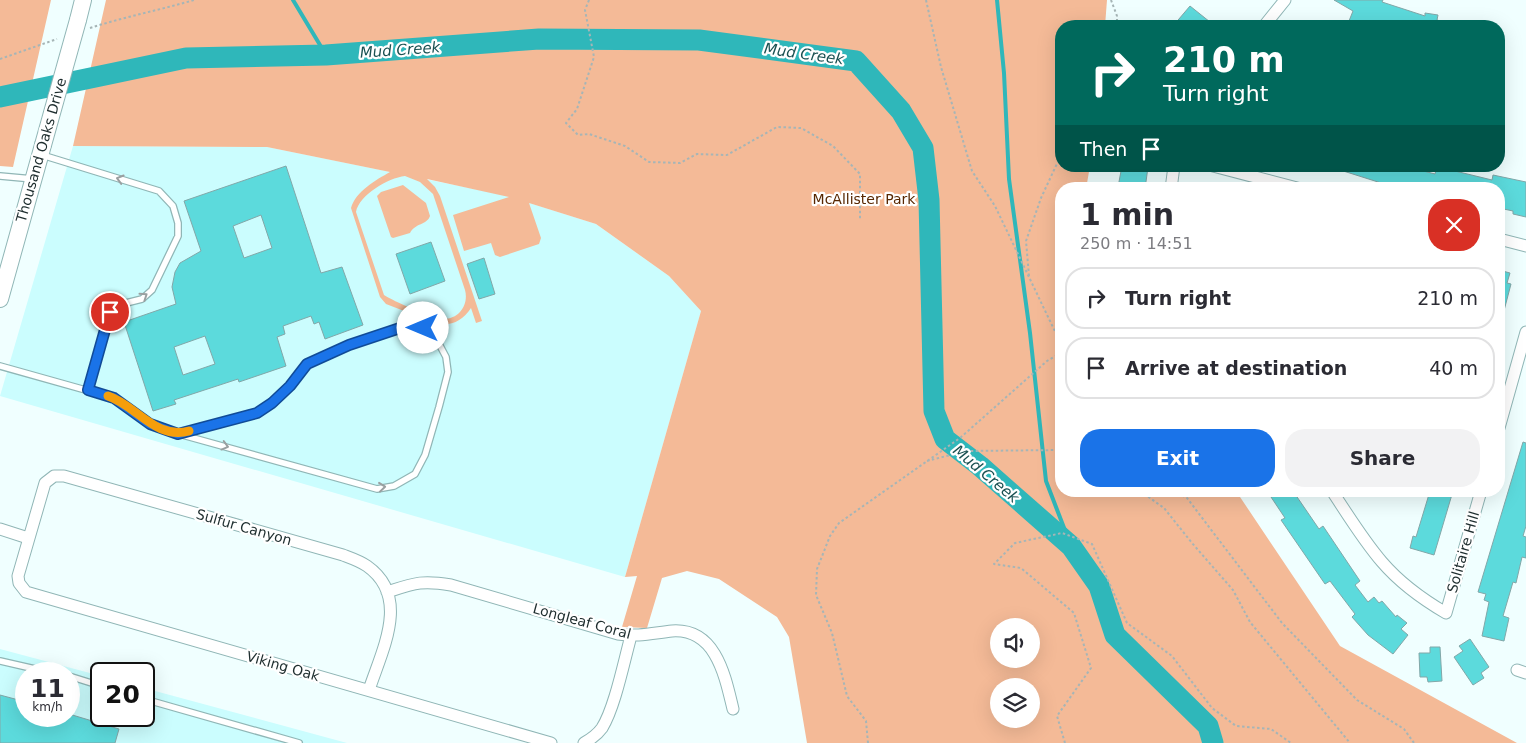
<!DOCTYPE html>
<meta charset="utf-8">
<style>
:root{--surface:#fff;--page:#f2f2f3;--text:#2b2b33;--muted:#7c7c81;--line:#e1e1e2;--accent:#1a73e8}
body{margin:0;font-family:"DejaVu Sans",sans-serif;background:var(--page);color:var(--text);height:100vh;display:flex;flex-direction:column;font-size:19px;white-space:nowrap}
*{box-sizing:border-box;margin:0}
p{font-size:16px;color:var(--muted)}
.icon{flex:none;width:28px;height:28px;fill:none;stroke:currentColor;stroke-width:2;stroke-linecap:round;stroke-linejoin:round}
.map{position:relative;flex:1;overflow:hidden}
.sheet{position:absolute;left:1055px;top:182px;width:450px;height:315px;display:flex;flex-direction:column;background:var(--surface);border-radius:20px;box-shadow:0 5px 20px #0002}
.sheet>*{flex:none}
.banner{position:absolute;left:1055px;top:20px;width:450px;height:152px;border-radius:20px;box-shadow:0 5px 20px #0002;background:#00695c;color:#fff;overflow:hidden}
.tools{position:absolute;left:990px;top:618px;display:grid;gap:10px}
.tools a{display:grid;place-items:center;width:50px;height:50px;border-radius:50%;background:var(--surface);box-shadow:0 5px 20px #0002;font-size:25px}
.speed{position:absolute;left:15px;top:662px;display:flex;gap:10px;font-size:25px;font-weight:700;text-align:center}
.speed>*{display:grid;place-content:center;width:65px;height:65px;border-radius:50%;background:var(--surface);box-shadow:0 5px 20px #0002;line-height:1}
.speed small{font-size:12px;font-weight:400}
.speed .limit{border:2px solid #111;border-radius:8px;background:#fff;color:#111}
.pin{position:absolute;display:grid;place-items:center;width:42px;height:42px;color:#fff;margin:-21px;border:2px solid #fff;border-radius:50%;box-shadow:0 1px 5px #0007}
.me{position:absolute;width:55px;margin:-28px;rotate:270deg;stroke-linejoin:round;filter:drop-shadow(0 0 4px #0008)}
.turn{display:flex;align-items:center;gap:18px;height:105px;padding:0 25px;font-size:22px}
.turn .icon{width:65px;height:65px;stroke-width:2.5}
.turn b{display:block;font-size:35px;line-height:42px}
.then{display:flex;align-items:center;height:48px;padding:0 25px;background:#0003;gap:10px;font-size:19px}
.round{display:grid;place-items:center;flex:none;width:52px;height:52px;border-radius:20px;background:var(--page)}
.headline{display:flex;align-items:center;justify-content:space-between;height:85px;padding:0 25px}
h1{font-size:30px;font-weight:600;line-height:38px}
.primary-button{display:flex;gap:10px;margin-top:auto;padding:10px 25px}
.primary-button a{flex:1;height:58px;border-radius:20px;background:var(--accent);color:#fff;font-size:20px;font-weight:600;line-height:58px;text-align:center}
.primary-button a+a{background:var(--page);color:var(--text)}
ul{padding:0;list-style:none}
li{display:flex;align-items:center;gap:15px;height:62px;margin:0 10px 8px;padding:0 15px;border:2px solid var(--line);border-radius:20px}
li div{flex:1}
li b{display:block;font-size:19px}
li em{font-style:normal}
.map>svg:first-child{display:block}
.built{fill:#cbfdfe;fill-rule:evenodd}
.green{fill:#f4ba97;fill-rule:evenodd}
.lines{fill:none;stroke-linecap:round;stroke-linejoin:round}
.stream{stroke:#2fb7ba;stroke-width:4}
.river{stroke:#2fb7ba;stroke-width:21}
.building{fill:#5cdadc;stroke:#82a7a8;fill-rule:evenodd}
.service-casing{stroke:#90b6b6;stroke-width:8}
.minor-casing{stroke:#90b6b6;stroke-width:13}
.secondary-casing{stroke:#90b6b6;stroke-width:18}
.path{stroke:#a6b5b6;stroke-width:2;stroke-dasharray:2.5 2.5;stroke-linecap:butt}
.service{stroke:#fff;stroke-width:5.5}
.minor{stroke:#fff;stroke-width:11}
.secondary{stroke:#fff;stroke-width:16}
.secondary-bridge-casing{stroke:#90b6b6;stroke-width:18;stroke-linecap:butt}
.secondary-bridge{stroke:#fff;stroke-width:16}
.oneway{stroke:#9aa0a1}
.route-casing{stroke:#114b97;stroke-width:12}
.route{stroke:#1a73e8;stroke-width:9}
.slow{stroke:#f59e0b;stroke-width:9}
.labels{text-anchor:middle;stroke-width:4.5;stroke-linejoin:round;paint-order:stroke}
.street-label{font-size:14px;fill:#1e2d2e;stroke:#fff}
.park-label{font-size:14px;fill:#572701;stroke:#fff}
.water-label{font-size:15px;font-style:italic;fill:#1a5152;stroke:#fff}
</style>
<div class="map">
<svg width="1526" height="743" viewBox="0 0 1526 743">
<rect width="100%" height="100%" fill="#f0ffff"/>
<path class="built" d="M 73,146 L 267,147 L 504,195 L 596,224 L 669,276 L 701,311 L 625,577 L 0,396 Z
M 0,649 L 101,676 L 101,716 L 144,716 L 144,688 L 347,743 L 0,743 ZM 26,674 L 69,674 L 69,716 L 26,716 Z"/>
<path class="green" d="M 0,0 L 51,0 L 13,167 L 0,166 Z
M 106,0 L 1107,0 L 1105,26 L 1061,26 L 1061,166 L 1090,166 L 1086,189 L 1061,189 L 1061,491 L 1236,491 L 1340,646 L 1517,743 L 807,743 L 789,637 L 777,617 L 719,579 L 687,571 L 662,578 L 647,628 L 622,627 L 637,576 L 625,577 L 701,311 L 669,276 L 596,224 L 529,203 L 541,238 L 539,244 L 500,257 L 495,255 L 491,243 L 464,251 L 453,215 L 509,197 L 427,179 L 435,187 L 440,196 L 482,321 L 476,323 L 471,308 C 463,320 453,326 438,324 L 386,304 L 380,297 L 351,208 C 356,191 376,180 390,172 L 267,147 L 73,146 ZM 405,176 L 420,182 L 433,194 L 465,290 C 469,305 459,320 442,319 C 432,318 393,301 384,295 L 356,212 C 359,195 388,178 405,176 ZM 1031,626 L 1031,659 L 999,659 L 999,626 ZM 1031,686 L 1031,719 L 999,719 L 999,686 Z
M 403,185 L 426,203 L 430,216 C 427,225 415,223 410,233 L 393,238 L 391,237 L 377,196 L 381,192 Z"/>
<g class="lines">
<path class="stream" d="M 293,0 L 326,55
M 997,0 L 1004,73 L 1009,179 L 1030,333 L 1046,481 L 1071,546"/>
<path class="river" d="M 0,97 L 186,58 L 326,55 L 539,39 L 699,40 L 856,61 L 901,111 L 923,148 L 929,200 L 934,411 L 945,439 L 980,466 L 1071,546 L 1099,586 L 1115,635 L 1208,726 L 1213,743"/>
</g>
<path class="building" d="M 1334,0 L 1383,0 L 1382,2 L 1425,16 L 1425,13 L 1438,15 L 1437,20 L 1450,24 L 1450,26 L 1392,26 L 1375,21 L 1373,26 L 1347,26 L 1353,11 Z
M 1190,6 L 1215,26 L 1173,26 Z
M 286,166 L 321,273 L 342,267 L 363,325 L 325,339 L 319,322 L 314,324 L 311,316 L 283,326 L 285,334 L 277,337 L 286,366 L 239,382 L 238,379 L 174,400 L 176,404 L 153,411 L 124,322 L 176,304 L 172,287 L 175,272 L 180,263 L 201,251 L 184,201 ZM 261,215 L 272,248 L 244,258 L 233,226 ZM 205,336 L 215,364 L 183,375 L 174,347 Z
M 1122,166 L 1148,167 L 1145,189 L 1118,187 Z
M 1338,166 L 1404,166 L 1435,174 L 1437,166 L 1442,166 L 1456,170 L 1455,171 L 1492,180 L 1493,175 L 1526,182 L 1526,217 L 1513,214 L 1513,211 L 1499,208 L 1499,189 L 1414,189 L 1398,185 L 1397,188 L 1337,169 Z
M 431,242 L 445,281 L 410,294 L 396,254 Z
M 484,258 L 495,294 L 479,299 L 467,264 Z
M 1499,270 L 1510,273 L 1507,283 L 1511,284 L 1501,322 L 1499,321 Z
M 1523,442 L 1526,443 L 1526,526 L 1523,536 L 1526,537 L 1526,558 L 1522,557 L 1516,583 L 1513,582 L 1503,616 L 1509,618 L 1504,641 L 1482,636 L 1489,602 L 1484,600 L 1486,594 L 1478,592 Z
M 1267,491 L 1293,491 L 1319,529 L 1323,526 L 1360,581 L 1355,585 L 1368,602 L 1374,597 L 1379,603 L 1382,601 L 1396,617 L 1397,615 L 1407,623 L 1401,629 L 1408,635 L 1393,654 L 1368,635 L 1352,617 L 1355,614 L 1330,581 L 1325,584 L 1281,520 L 1285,518 Z
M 1430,491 L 1453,491 L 1434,555 L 1410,548 L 1413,536 L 1416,537 Z
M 1470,639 L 1489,667 L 1481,673 L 1484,678 L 1473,685 L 1454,657 L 1463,651 L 1459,646 Z
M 1430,647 L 1440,647 L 1442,681 L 1428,682 L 1427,677 L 1420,677 L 1419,653 L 1430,653 Z
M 0,695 L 26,702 L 26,716 L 69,716 L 69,714 L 119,729 L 115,743 L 0,743 Z"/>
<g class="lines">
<g class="service-casing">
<path id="service" d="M 42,155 L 159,191 L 173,206 L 178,223 L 178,236 L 152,290 L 142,299 L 126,303 L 110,312 L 88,390
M 0,176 L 33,179
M 0,366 L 114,398 L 150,424 L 168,431 L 377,489 L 394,486 L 415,474 L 425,455 L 439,407 L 448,372 L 446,357 L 437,340 L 423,328 L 406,326 L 349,345 L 307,364 L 290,386 L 272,403 L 257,413 L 178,433
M 0,661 L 57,674
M 69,676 L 101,686
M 144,699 L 299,743"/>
</g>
<g class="minor-casing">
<path id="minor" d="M 1264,26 L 1285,0
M 1213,166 L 1301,189
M 1171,189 L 1174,166
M 1499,239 L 1526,246
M 1499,428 L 1526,332
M 1332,491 C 1348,515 1363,540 1382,562 C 1400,583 1422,599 1446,613 L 1481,491
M 0,529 L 28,538
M 387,592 C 415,583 422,580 451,585 L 618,634 C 637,637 653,633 672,631 C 716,628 725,676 733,709
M 1517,670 L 1526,673
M 369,690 C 382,650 411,597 367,566 C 360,561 351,558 343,555 L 64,476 L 54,476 L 45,483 L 18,576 L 19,583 L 26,592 L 551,743
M 584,743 C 591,739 597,735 602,728 C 615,707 624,661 631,636"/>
</g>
<g class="secondary-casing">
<path id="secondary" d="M 78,20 L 83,0
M 0,299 L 43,145"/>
</g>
<path class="path" d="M 589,0 L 585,10 L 594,57 L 577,109 L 566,123 L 578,135 L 589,134 L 625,146 L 649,162 L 680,163 L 697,154 L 727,155 L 777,127 L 801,128 L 833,146 L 860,174 L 860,219
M 926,0 L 941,67 L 972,171 L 995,206 L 1061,344
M 1111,0 L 1117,16 L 1117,26
M 90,28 C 124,17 160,10 194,0
M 0,59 L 57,39
M 1029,276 L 1026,241 L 1041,198 L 1061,155
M 927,461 L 966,451 L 1061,450
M 1140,491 L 1164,508 L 1192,543 L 1233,590 L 1250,622 L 1350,743
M 1173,491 L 1187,498 L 1282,623 L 1357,700 L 1404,729 L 1414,743
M 868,743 L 866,721 L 847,696 L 832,633 L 816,595 L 817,569 L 830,536 L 839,523 L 960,438 L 1047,361 L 1061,353
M 1065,743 L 1057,716 L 1091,668 L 1074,613 L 1021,568 L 994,564 L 1015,543 L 1062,533 L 1092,544 L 1127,623 L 1172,656 L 1212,708 L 1236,726 L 1271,729 L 1291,743"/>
<use href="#service" class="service"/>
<use href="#minor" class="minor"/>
<use href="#secondary" class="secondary"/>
<g class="secondary-bridge-casing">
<path id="secondary-bridge" d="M 43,145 L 78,20"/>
</g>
<use href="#secondary-bridge" class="secondary-bridge"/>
</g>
<defs><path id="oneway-chevron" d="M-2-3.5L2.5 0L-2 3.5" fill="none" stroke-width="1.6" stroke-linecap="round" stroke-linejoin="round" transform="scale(1.25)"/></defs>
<g class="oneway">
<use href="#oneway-chevron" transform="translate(120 179) rotate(-164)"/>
<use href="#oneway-chevron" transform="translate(144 296) rotate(-34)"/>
<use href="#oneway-chevron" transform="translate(225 446) rotate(15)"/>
<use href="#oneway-chevron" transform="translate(382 487) rotate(-6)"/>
</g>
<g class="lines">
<g class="route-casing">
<path id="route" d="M 110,312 L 88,390 L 114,398 L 150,424 L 178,434 L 257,413 L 272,403 L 290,386 L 307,364 L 349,345 L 406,326 L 423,328"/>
</g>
<use href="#route" class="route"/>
<path class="slow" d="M 108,396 C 136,405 155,440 189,431"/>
</g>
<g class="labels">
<g class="street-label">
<text transform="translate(41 150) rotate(-74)" y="5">Thousand Oaks Drive</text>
<text transform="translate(244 527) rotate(16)" y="5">Sulfur Canyon</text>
<text transform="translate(1463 552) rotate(-74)" y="5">Solitaire Hill</text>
<text transform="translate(582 621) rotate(15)" y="5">Longleaf Coral</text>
<text transform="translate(283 666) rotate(16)" y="5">Viking Oak</text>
</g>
<g class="park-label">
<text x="864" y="204">McAllister Park</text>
</g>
<g class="water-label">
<text transform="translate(400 50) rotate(-4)" y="5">Mud Creek</text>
<text transform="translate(804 54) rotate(8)" y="5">Mud Creek</text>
<text transform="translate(986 474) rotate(40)" y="5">Mud Creek</text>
</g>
</g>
</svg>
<div class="tools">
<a><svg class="icon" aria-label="sound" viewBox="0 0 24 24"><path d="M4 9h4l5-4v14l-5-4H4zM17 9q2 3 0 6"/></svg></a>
<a><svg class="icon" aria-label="layers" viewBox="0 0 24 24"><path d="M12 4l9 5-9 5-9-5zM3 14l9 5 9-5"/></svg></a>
</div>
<div class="speed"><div>11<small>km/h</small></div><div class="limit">20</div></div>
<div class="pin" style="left:110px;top:312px;background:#d93025"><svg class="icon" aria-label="arrive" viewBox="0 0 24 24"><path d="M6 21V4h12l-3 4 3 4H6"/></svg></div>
<svg class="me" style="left:423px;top:328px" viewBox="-20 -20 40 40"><circle r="19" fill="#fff"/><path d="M0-13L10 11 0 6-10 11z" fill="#1a73e8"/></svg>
<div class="banner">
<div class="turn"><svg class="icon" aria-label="right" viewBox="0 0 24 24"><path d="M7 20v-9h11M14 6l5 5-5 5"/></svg><div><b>210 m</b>Turn right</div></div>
<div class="then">Then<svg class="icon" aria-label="arrive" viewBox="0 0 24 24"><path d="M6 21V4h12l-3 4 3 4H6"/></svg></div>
</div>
<section class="sheet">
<div class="headline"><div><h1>1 min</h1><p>250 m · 14:51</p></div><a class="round" style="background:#d93025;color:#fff"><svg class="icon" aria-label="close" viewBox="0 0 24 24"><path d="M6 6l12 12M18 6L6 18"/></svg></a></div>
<ul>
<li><svg class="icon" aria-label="right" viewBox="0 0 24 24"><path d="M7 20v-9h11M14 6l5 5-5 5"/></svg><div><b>Turn right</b></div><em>210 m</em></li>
<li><svg class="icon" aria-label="arrive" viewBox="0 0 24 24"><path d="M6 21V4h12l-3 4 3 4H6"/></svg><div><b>Arrive at destination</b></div><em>40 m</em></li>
</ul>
<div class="primary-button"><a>Exit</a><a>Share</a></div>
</section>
</div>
